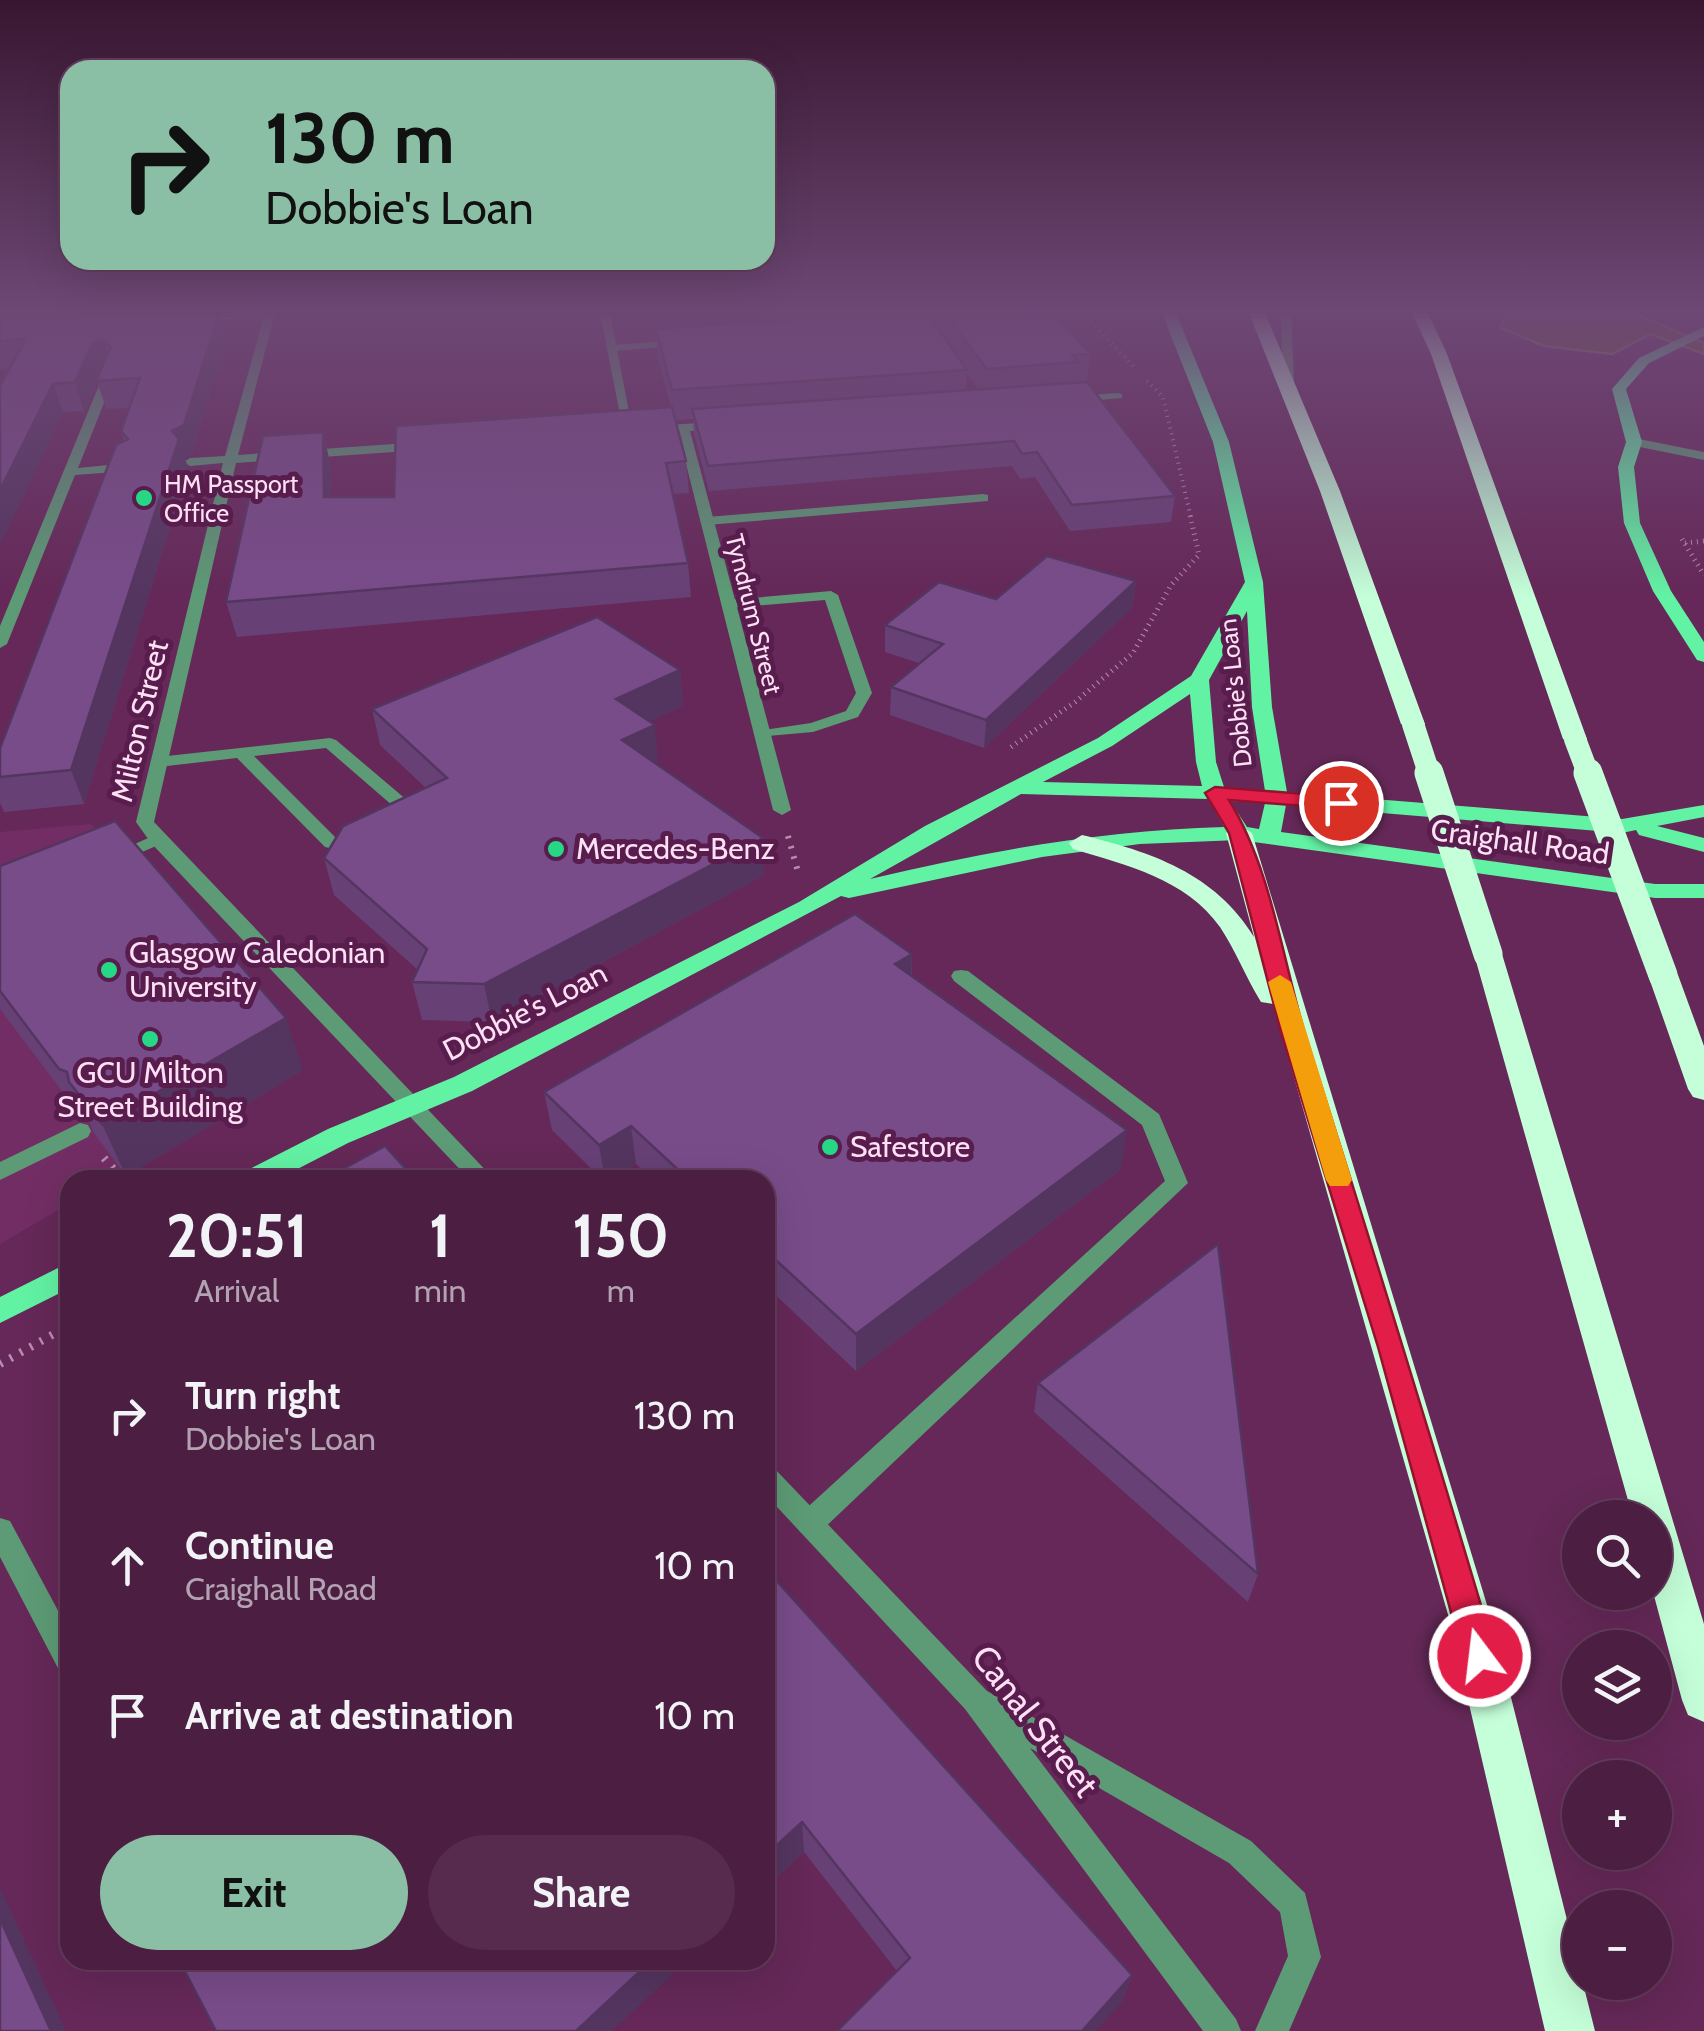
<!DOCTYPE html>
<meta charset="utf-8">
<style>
:root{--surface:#4c1e42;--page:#562b4d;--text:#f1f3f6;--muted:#b2a2b2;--line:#633c5b;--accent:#8abfa5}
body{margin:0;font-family:Cabin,sans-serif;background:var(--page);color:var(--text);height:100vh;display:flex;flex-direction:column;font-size:38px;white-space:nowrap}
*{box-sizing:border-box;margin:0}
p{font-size:32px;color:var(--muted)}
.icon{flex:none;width:55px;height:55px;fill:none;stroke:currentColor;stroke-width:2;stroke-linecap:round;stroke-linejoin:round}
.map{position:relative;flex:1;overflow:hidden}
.details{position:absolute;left:60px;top:1170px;width:715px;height:800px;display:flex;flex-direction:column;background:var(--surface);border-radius:30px;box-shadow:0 10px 40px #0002,0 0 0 2px var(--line)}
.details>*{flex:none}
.top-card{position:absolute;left:60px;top:60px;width:715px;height:210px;border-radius:30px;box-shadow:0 10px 40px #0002,0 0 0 2px var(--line);background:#8abfa5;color:#111;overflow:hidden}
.fabs{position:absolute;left:1562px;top:1500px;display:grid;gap:20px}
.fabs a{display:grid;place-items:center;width:110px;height:110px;border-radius:50%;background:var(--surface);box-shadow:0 10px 40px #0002,0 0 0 2px var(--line);font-size:50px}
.pin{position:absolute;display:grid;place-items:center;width:85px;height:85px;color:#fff;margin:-42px;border:5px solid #fff;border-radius:50%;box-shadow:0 2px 10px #0007}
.me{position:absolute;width:110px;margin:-55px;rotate:345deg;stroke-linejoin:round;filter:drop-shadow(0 0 8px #0008)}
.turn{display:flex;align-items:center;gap:35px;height:210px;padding:0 40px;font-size:45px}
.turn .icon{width:130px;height:130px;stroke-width:2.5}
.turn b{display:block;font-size:70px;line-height:85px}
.eta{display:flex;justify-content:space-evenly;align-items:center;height:170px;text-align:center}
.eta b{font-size:60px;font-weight:700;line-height:70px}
.button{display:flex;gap:20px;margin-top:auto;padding:20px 40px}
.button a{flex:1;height:115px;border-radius:60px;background:var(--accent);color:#111;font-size:40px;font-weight:700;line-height:115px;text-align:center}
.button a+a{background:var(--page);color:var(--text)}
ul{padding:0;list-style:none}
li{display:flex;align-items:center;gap:30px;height:150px;padding:0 40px}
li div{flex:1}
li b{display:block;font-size:38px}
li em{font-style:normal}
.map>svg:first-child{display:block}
.built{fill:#722e64}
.water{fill:#645617;stroke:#927f5a;stroke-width:2.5}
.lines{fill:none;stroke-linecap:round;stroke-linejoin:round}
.path-far3{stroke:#b88cae;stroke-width:4;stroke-dasharray:1 5;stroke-linecap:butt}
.path-far2{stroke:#b88cae;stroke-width:5;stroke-dasharray:1 5;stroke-linecap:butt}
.path-far1{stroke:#b88cae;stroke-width:6;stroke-dasharray:2.5 8;stroke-linecap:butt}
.path{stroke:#b88cae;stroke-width:8;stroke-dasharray:2.5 9;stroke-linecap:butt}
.service{fill:#5c9b75;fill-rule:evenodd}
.minor{fill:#5c9b75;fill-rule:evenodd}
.tertiary{fill:#5c9b75;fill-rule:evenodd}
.primary{fill:#62f2a4;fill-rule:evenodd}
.motorway{fill:#c4ffd9;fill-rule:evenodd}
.motorway-bridge-far1{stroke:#c4ffd9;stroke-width:22}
.motorway-bridge{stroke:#c4ffd9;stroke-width:29}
.wall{fill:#674176;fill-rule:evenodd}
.shaded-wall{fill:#543560}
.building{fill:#784c89;stroke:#543560;stroke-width:2.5}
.route{fill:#e11d48;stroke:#92132f;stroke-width:2.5}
.slow{fill:#f59e0b}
.poi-dot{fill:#26d886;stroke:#591d4d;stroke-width:4}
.labels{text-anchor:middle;stroke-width:10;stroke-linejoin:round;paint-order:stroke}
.far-poi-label{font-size:25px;fill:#fee0f6;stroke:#591d4d;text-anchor:start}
.far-street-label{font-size:25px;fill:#fee0f6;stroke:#591d4d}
.street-label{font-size:30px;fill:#fee0f6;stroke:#591d4d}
.poi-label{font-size:30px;fill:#fee0f6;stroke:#591d4d;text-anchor:start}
.near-street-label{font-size:35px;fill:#fee0f6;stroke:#591d4d}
</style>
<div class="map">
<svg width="1704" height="2031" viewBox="0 0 1704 2031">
<rect width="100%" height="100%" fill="#652858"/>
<path class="built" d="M 91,824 L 303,1070 L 111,1180 L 70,1180 L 70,1203 L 0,1244 L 0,832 Z"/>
<path class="water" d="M 1506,313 L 1633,313 L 1704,343 L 1704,354 L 1651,334 L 1612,354 L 1544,346 L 1501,328 Z"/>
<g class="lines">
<path class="path-far3" d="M 1083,313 L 1135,368
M 1147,381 L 1163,397 L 1191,518"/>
<path class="path-far2" d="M 1682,539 L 1704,575
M 1685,543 L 1704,541
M 1011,747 L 1075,702 L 1133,653 L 1171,585 L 1199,555 L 1190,515"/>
<path class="path-far1" d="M 788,836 L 798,872"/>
<path class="path" d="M 104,1158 L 123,1180
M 0,1364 L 70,1325"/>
<path class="service" d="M 1281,313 L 1291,313 L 1294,383 L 1288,386 L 1282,383 Z
M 681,340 L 685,341 L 685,345 L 613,351 L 608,348 L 613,345 Z
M 110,370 L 116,373 L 78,468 L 128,463 L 134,467 L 128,471 L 75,475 L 7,644 L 0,648 L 0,626 L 104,373 Z
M 983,494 L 988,495 L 988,501 L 707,525 L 700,521 L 707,517 Z
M 831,591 L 838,595 L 872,693 L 858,717 L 813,732 L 756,737 L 756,731 L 811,723 L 846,711 L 856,693 L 825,600 L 729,608 L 722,604 L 729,600 Z
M 330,738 L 336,740 L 408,801 L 411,805 L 398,827 L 386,827 L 383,823 L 393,806 L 326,748 L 254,756 L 337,839 L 359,836 L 368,841 L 343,851 L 325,847 L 237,758 L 158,767 L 150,762 L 158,757 Z
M 157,834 L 163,835 L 166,839 L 163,843 L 119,862 L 107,862 L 104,858 Z
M 961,970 L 968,971 L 1159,1114 L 1188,1183 L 820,1532 L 810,1535 L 800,1532 L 797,1523 L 800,1514 L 1165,1181 L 1142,1125 L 954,981 L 951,976 L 954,971 Z
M 80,1123 L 88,1125 L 91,1131 L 88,1137 L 0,1180 L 0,1162 Z
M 0,1518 L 10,1521 L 70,1633 L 70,1676 L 60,1672 L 0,1557 Z"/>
<path class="minor" d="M 265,313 L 275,313 L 238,455 L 422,442 L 428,446 L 422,450 L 236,463 L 154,822 L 495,1180 L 470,1180 L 151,843 L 136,822 L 223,463 L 190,466 L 184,462 L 190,458 L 225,456 Z
M 600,313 L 610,313 L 633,433 L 623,430 Z
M 1118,393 L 1122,394 L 1122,398 L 1075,402 L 1069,399 L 1075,396 Z
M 717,422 L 723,426 L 721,429 L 690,431 L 791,810 L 782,815 L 773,810 L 678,432 L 651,434 L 645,430 L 651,426 Z
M 1634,438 L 1704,452 L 1704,460 L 1630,445 L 1628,442 Z
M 765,1464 L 774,1468 L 987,1691 L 1251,1841 L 1305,1893 L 1321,1957 L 1289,2031 L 1255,2031 L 1288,1956 L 1280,1912 L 1229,1863 L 1030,1748 L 1236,2019 L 1241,2031 L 1203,2031 L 965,1709 L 765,1494 Z"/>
<path class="tertiary" d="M 227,313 L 278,313 L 273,316 L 195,321 L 190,318 Z"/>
<path class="primary" d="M 1162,313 L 1176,313 L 1229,442 L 1263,582 L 1272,707 L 1287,792 L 1622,819 L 1704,805 L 1704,817 L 1657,826 L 1704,838 L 1704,852 L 1639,835 L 1636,830 L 1622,833 L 1286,805 L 1281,832 L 1655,884 L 1704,884 L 1704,898 L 1655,898 L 1239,840 L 1140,844 L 1042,857 L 849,898 L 841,896 L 472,1091 L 348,1143 L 276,1180 L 238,1180 L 242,1173 L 328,1129 L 454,1077 L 799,902 L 925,826 L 1098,738 L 1191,676 L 1245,582 L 1213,442 ZM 1247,611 L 1252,707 L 1265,791 L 1224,787 L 1216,762 L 1209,680 ZM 1190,694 L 1196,762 L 1202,786 L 1043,782 L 1112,746 ZM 1021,794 L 1208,799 L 1224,827 C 1104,830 987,851 870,879 ZM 1230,801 L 1265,803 L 1259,829 L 1247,827 Z
M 1704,327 L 1704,336 L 1649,363 L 1626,389 L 1642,442 L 1634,467 L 1640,523 L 1671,591 L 1704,642 L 1704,662 L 1697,660 L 1653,591 L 1624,523 L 1618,467 L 1626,442 L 1612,389 L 1639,358 Z
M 70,1262 L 70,1288 L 0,1323 L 0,1297 Z"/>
<path class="motorway" d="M 1249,313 L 1265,313 L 1340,491 L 1425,724 L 1422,729 L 1413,731 L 1401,724 L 1320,491 Z
M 1412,313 L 1428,313 L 1447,354 L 1587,739 L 1584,744 L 1575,746 L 1563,739 L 1431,354 Z
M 1239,825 L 1252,833 L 1491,1618 L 1595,2031 L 1545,2031 L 1449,1618 L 1273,1004 L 1261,1002 C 1246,978 1236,951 1220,927 C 1186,879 1126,865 1073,849 L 1069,843 L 1082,835 C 1151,852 1215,873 1254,937 L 1226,833 Z
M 1488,945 L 1498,947 L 1502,954 L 1704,1624 L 1704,1722 L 1688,1715 L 1682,1700 L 1653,1592 L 1655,1518 L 1633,1518 L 1474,954 L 1478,947 Z
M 1663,965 L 1673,968 L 1678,975 L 1704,1046 L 1704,1100 L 1693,1097 L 1688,1089 L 1648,975 L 1653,968 Z"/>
<path class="motorway-bridge-far1" d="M 1413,724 L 1430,776
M 1575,739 L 1589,776"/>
<path class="motorway-bridge" d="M 1429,773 L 1488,954
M 1588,773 L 1663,975"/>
</g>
<path class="wall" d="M 0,313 L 220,313 L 226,340 L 192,454 L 185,458 L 188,469 L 84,804 L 4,812 L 0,803 L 0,748 L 124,441 L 121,431 L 130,408 L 106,409 L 97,381 L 84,411 L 63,412 L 10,369 L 0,369 Z
M 835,313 L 1052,313 L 1090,354 L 1087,382 L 1175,496 L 1171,522 L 1070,531 L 1035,477 L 1020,479 L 1012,466 L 709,491 L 694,433 L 693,419 L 676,420 L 686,461 L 689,493 L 673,494 L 688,563 L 691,597 L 237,637 L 226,602 L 323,432 L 330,463 L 331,497 L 394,497 L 671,407 L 658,358 L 656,329 L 838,317 ZM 967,374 L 978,389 L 966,390 Z
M 1136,581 L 1132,608 L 984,748 L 890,715 L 891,687 L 919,663 L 885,652 L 885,625 L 996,599 Z
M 680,670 L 683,706 L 649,721 L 658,762 L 655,763 L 764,875 L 492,1022 L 422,1020 L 412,982 L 418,970 L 334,895 L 324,858 L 426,788 L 380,745 L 372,709 Z
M 0,866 L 303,1070 L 126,1176 L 94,1133 L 89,1122 L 84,1120 L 0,1009 Z
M 912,954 L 912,976 L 1121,1169 L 856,1371 L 765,1285 L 765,1180 L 653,1180 L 636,1164 L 610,1180 L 603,1180 L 552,1130 L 544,1092 Z
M 1038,1383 L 1258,1574 L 1248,1602 L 1034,1412 Z
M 765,1568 L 1132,1975 L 1122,2002 L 897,1971 L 804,1852 L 765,1888 Z"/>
<path class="shaded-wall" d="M 215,313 L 220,313 L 226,340 L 192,454 L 185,458 L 188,469 L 84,804 L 71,770 L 172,431 Z
M 103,339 L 112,367 L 101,372 L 84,411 L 75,382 L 92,344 Z
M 53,384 L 63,412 L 0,545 L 0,490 Z
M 323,432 L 330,463 L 332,530 L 324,497 Z
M 1136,581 L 1132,608 L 984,748 L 986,720 Z
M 680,670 L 683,706 L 620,735 L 616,699 Z
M 655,725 L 658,762 L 627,776 L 622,740 Z
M 763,838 L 764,875 L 492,1022 L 484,984 Z
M 912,954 L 911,992 L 895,964 Z
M 286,1018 L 303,1070 L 126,1176 L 102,1124 Z
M 631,1126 L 636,1164 L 610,1180 L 605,1180 L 599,1145 Z
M 1127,1130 L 1121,1169 L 856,1371 L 856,1334 Z
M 802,1822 L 804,1852 L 765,1888 L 765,1856 Z
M 0,1887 L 66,2031 L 51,2031 L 0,1919 Z
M 652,1960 L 688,1960 L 612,2031 L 576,2031 Z
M 1132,1975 L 1122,2002 L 1096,2031 L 1082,2031 Z"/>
<path class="building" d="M 0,313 L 219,314 L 184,425 L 172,431 L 179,439 L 71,770 L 0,777 L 0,748 L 116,445 L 128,439 L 121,431 L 140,378 L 96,381 L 111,347 L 103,339 L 92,344 L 75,382 L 53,384 L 0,490 L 0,386 L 26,339 L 0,341 Z
M 851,313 L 927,313 L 967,370 L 672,390 L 656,329 L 853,316 Z
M 944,313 L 1052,313 L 1090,354 L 1072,355 L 1078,362 L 987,369 Z
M 1087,382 L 1175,496 L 1072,505 L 1037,452 L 1022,454 L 1014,441 L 708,466 L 692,409 Z
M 672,407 L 686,461 L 666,463 L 688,563 L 226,602 L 263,436 L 323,432 L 324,497 L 394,497 L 396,426 Z
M 1047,556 L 1136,581 L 986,720 L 891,687 L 943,644 L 885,625 L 939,582 L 996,599 Z
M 597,617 L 680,670 L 616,699 L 655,725 L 622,740 L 763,838 L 484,984 L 412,982 L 427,949 L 324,858 L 343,826 L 447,778 L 372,709 Z
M 115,821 L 286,1018 L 102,1124 L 69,1082 L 67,1072 L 59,1069 L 0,991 L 0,866 Z
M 855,914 L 912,954 L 895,964 L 1127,1130 L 856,1334 L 765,1250 L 765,1180 L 689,1180 L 631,1126 L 599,1145 L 544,1092 Z
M 385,1146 L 416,1180 L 323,1180 Z
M 1218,1244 L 1258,1574 L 1038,1383 Z
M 765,1568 L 1132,1975 L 1082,2031 L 837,2031 L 910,1958 L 802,1822 L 765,1856 Z
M 0,1919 L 51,2031 L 0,2031 Z
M 179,1960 L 652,1960 L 576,2031 L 216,2031 Z"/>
<linearGradient id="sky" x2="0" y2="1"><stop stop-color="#381630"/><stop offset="0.52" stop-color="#6d4875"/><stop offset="1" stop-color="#6d4875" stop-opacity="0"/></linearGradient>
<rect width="1704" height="597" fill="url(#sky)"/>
<path class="route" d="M 1215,787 L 1341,797 L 1351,803 L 1341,809 L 1229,800 C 1272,870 1282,959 1306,1037 C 1371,1243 1435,1449 1496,1656 L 1491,1667 L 1480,1672 L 1468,1667 L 1463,1656 L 1378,1347 L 1281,1032 L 1229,833 L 1205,793 Z"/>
<path class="slow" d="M 1280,975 L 1291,982 L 1352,1180 L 1348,1186 L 1330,1186 L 1326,1180 L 1268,982 Z"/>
<g class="poi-dot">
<circle cx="144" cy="498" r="10"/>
<circle cx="556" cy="849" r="10"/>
<circle cx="109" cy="970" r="10"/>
<circle cx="150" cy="1039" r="10"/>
<circle cx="830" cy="1147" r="10"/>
</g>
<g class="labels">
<g class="far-poi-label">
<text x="164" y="493">HM Passport<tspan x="164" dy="29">Office</tspan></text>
</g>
<g class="far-street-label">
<text transform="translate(754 614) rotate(76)" y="9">Tyndrum Street</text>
<text transform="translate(1235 693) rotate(-96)" y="9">Dobbie's Loan</text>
</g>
<g class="street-label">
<text transform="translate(140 721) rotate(-77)" y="10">Milton Street</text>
<text transform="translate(1520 842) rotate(8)" y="10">Craighall Road</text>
<text transform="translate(525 1012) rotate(-27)" y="10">Dobbie's Loan</text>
</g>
<g class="poi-label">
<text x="576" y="859">Mercedes-Benz</text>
<text x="129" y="963">Glasgow Caledonian<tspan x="129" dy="34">University</tspan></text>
<text x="150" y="1083" text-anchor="middle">GCU Milton<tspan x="150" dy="34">Street Building</tspan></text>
<text x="850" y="1157">Safestore</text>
</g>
<g class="near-street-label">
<text transform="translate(1035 1721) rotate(52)" y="12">Canal Street</text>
</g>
</g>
</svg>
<div class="fabs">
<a><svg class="icon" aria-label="search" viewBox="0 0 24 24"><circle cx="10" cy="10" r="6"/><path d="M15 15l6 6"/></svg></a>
<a><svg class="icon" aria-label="layers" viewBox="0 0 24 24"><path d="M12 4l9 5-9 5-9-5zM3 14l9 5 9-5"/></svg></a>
<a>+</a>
<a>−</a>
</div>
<div class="pin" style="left:1341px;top:803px;background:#d93025"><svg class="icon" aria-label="arrive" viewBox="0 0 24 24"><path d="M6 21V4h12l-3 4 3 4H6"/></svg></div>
<svg class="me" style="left:1480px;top:1656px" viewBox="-20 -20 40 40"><circle r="17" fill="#e11d48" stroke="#fff" stroke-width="3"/><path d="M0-11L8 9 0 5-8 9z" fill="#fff"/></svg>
<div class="top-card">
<div class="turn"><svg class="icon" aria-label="right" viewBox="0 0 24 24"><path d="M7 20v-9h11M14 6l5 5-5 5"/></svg><div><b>130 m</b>Dobbie's Loan</div></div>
</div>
<section class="details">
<div class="eta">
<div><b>20:51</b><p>Arrival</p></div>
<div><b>1</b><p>min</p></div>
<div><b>150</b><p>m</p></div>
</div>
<ul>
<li><svg class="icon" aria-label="right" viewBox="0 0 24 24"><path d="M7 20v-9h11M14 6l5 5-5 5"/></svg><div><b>Turn right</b><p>Dobbie's Loan</p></div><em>130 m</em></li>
<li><svg class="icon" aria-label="ahead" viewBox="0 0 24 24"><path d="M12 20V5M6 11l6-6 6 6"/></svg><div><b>Continue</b><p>Craighall Road</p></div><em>10 m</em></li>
<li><svg class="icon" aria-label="arrive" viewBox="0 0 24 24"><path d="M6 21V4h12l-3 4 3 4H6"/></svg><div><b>Arrive at destination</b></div><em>10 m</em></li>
</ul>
<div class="button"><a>Exit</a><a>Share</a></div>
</section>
</div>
